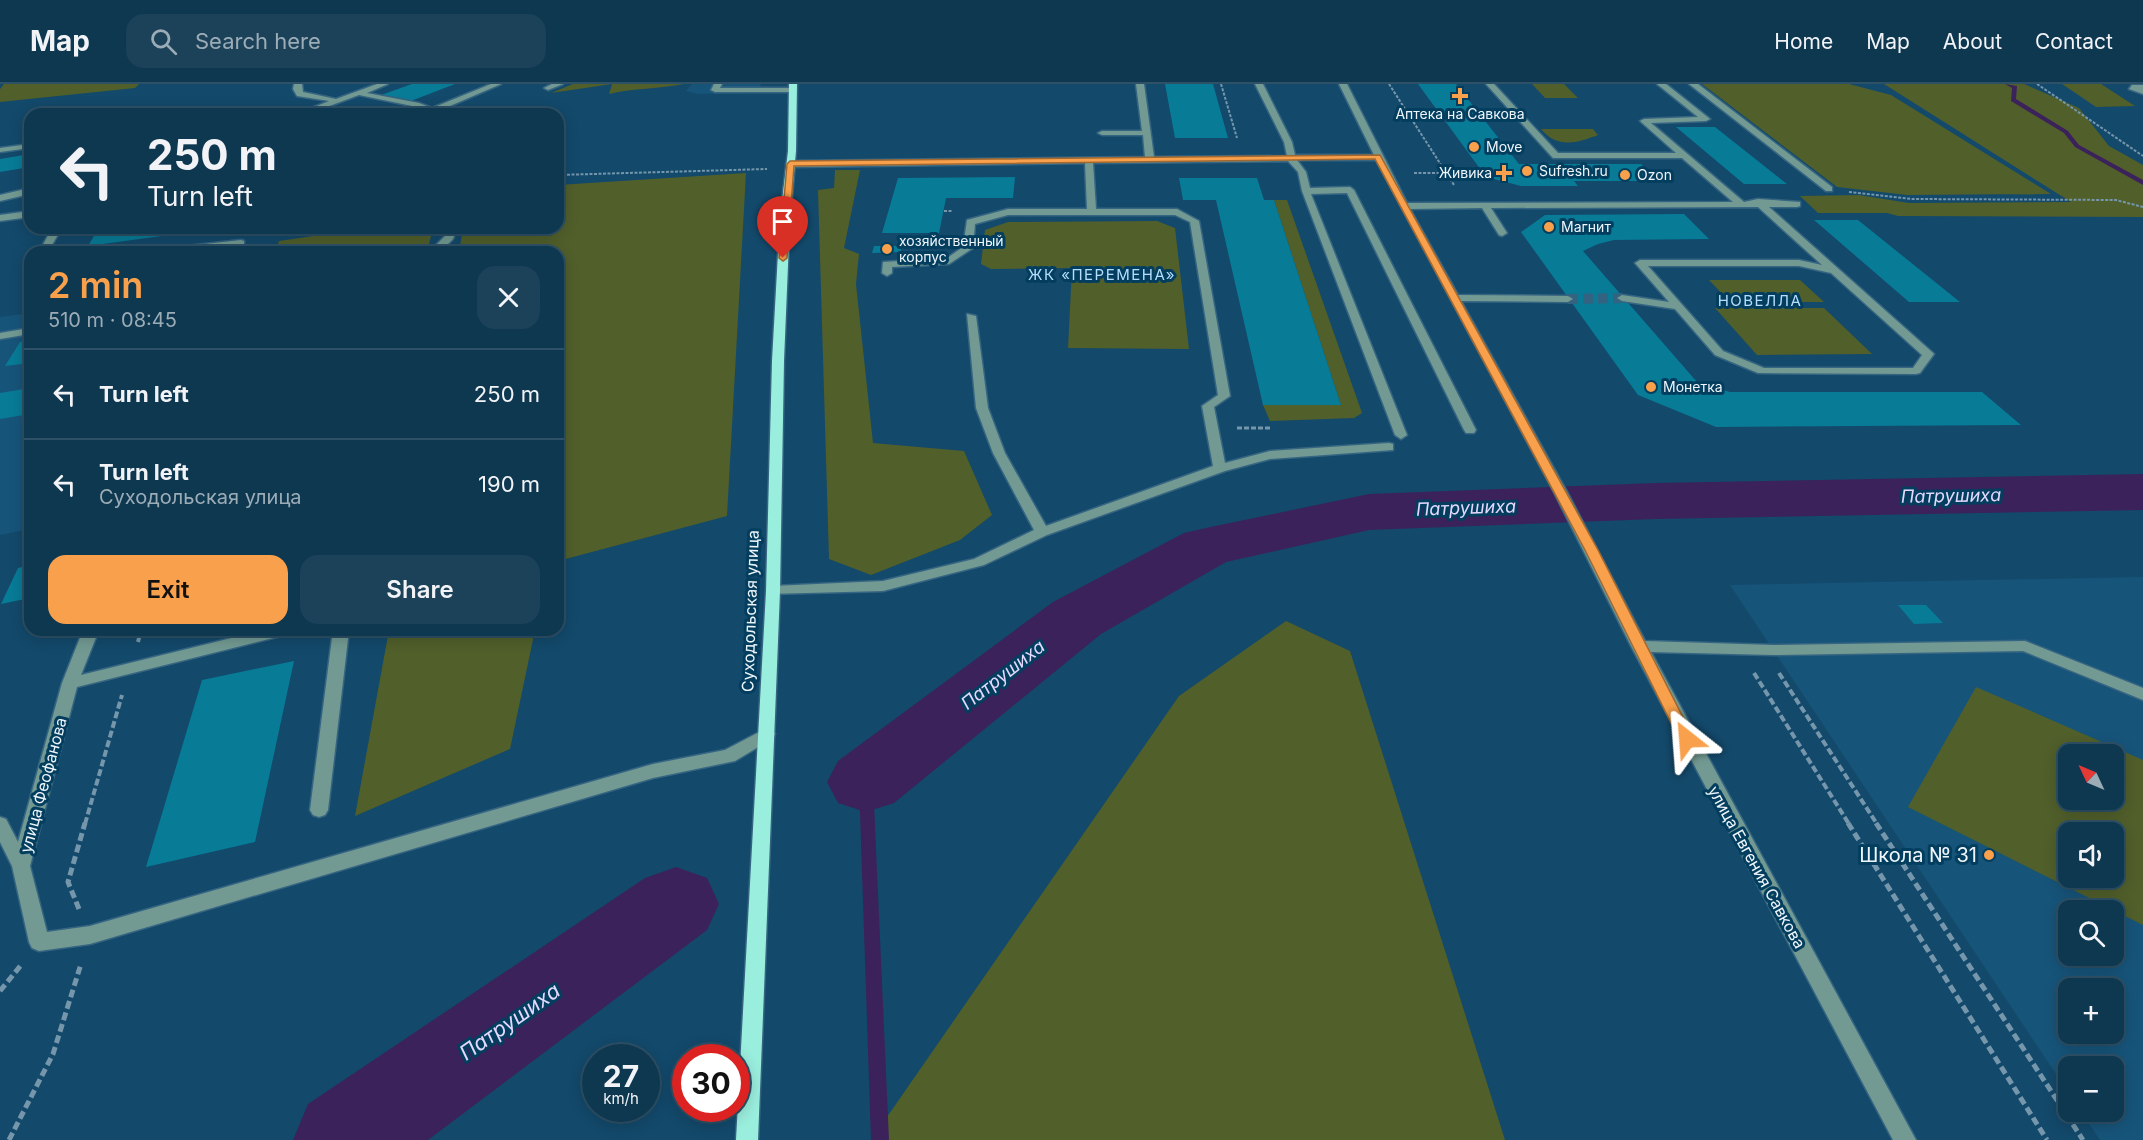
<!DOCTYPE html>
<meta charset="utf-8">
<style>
:root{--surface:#0e3750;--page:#1c425a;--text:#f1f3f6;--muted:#9bacb7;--line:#2e5167;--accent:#f8a04b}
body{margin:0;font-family:Inter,sans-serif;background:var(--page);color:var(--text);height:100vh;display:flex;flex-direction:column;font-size:22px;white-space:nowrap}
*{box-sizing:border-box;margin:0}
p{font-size:20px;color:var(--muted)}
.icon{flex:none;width:33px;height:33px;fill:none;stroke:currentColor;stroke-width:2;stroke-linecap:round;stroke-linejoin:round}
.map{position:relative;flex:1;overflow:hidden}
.side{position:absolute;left:24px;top:162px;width:540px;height:390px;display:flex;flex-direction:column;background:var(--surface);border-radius:18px;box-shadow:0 3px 15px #0003,0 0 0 2px var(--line)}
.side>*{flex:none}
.guide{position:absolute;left:24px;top:24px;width:540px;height:126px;border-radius:18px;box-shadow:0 3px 15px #0003,0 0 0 2px var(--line);background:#0e3750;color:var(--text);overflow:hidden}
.needle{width:39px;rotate:314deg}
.tools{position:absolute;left:2058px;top:660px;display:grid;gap:12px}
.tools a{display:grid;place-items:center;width:66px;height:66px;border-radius:12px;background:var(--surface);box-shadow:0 3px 15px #0003,0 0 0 2px var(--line);font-size:30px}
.speed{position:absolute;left:582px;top:960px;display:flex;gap:12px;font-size:30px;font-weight:700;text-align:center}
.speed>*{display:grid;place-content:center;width:78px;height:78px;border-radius:50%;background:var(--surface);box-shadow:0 3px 15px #0003,0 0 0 2px var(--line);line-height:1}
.speed small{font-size:15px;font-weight:400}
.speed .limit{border:9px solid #d22;background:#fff;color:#111}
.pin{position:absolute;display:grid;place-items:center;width:51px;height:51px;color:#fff;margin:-62px -26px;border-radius:50% 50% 50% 0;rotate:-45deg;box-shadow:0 0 6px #0007}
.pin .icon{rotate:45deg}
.me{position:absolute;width:66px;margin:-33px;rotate:332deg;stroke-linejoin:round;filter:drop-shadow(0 0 4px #0008)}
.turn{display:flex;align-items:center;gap:21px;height:126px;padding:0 24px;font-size:27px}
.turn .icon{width:78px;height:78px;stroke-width:2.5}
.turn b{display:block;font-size:42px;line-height:51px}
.round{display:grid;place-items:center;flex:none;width:63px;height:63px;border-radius:18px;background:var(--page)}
.summary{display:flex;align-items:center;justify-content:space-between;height:102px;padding:0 24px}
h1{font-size:36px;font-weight:600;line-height:45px;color:var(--accent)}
.cta{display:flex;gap:12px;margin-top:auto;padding:12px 24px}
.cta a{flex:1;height:69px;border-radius:18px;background:var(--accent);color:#111;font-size:24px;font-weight:600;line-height:69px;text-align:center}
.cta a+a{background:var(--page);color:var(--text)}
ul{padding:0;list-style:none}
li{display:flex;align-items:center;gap:18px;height:90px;padding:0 24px;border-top:2px solid var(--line)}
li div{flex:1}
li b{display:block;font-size:22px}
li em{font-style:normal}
header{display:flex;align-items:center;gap:36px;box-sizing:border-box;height:84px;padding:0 30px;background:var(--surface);border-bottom:2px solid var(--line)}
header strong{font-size:28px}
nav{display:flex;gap:33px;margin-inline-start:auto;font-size:21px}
.search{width:420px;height:54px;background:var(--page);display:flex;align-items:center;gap:15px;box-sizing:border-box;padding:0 21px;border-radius:18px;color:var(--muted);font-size:22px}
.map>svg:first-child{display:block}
.built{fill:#17547a;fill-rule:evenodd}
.green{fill:#515f2b;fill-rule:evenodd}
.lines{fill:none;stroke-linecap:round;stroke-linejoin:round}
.stream{fill:#3b225a;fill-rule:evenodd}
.river{fill:#3b225a;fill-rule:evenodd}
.building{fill:#087b97}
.minor-tunnel{stroke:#346381;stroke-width:10;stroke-dasharray:10 5;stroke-linecap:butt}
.minor-casing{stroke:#366582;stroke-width:3}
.major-casing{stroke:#366582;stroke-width:3}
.path-far3{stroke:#7596ab;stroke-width:2;stroke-dasharray:3 1.5;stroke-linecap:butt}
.path-far2{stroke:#7596ab;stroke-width:3;stroke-dasharray:5 2;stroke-linecap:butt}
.path-far1{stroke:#7596ab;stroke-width:4;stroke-dasharray:7 3;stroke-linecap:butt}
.path{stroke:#7596ab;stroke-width:5;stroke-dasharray:8 4;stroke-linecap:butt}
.minor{fill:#729a92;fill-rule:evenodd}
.major{fill:#9aeede;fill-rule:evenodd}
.route{fill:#f8a04b;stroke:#a16831;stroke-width:1.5}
.poi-dot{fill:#f8a04b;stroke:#033e5f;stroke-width:2}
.labels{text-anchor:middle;stroke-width:6;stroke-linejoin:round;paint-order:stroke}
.far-poi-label{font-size:14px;fill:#eff6fb;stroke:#033e5f;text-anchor:start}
.far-neighbourhood-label{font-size:15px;letter-spacing:1.5px;fill:#b5ddfc;stroke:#033e5f}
.street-label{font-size:16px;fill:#eff6fb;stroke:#033e5f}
.water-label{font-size:18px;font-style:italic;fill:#e6d9fe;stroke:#033e5f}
.near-poi-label{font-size:20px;fill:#eff6fb;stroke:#033e5f;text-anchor:end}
.near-water-label{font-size:21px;font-style:italic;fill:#e6d9fe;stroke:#033e5f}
</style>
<header>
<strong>Map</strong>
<div class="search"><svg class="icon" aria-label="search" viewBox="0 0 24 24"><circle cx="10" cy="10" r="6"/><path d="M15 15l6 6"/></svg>Search here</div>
<nav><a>Home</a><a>Map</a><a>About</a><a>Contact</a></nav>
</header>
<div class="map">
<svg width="2143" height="1056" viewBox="0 0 2143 1056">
<rect width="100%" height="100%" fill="#13496b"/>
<path class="built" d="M 692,0 L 761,0 L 759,9 L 699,10 L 686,7 Z
M 30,229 L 30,445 L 0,451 L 0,233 Z
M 2143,493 L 2143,1056 L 2100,1056 L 2081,1028 L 2114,1028 L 2114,982 L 2068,982 L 2068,1008 L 1730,501 ZM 2068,670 L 2114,670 L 2114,716 L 2068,716 ZM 2068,748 L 2114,748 L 2114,794 L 2068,794 ZM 2068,826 L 2114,826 L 2114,872 L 2068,872 ZM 2068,904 L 2114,904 L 2114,950 L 2068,950 Z"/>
<path class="green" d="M 4,0 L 139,0 L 135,4 L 0,18 L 0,5 Z
M 573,0 L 684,0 C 659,5 634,4 609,10 L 612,0 L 551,9 Z
M 1532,0 L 1564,0 L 1578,14 L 1545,14 Z
M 1702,0 L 1849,0 L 1891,11 L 2051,110 L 1907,111 L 1837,103 Z
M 1884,0 L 2024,0 L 2079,24 L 2109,62 L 2143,81 L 2143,133 L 1898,132 L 1887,129 L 1818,129 L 1800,112 L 1859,111 L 1909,119 L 2071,118 Z
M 2062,0 L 2101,0 L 2135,22 L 2096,23 Z
M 1541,45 L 1593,45 L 1598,51 C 1577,59 1557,65 1541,45 Z
M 835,86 L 860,86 L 844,164 L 859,170 L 856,200 L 873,359 L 964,367 L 992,431 L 960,456 L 871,491 L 829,475 L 818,106 L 834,104 Z
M 746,89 L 727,432 L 558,477 L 558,168 L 459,168 L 463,144 L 558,144 L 558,101 Z
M 1274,116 L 1287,116 L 1362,329 L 1354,334 L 1270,337 L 1263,321 L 1341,321 Z
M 1157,137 L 1175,144 L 1189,265 L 1068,264 L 1072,184 L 991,185 L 981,180 L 985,146 L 1008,138 Z
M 368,144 L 433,144 L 427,168 L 275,168 L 279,157 Z
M 1709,196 L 1800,196 L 1824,218 L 1730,218 Z
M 1715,224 L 1824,224 L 1872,270 L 1757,271 Z
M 1286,537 L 1350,567 L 1505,1056 L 871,1056 L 1179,612 Z
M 389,546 L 535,546 L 510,665 L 355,732 Z
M 1976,603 L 2143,676 L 2143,841 L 1908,723 ZM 2114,670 L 2114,716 L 2068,716 L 2068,670 ZM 2068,748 L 2114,748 L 2114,794 L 2068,794 Z"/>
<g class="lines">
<path class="stream" d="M 2005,0 L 2017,2 L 2016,15 L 2068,47 L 2079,61 L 2143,96 L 2143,101 L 2075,63 L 2064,49 L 2011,17 L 2012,4 Z
M 866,693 L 871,694 L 873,698 L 889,1056 L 871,1056 L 859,698 L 861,694 Z"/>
<path class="river" d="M 2143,390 L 2143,426 L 1655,435 L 1369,446 L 1226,478 L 1101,550 L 894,719 L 866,728 L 838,719 L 827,698 L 838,677 L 1053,518 L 1184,449 L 1206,444 L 1369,410 L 1655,399 Z
M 676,783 L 707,794 L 719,820 L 707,846 L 428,1056 L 293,1056 L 308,1020 L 645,794 Z"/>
</g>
<path class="building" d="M 412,0 L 455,0 L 411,17 L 381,11 Z
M 1165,0 L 1213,0 L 1228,54 L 1175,54 Z
M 1418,0 L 1456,0 L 1519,80 L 1641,80 L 1658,97 L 1574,97 L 1578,102 L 1521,102 L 1486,93 Z
M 285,23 L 279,30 L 261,30 L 266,24 Z
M 1676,43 L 1715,43 L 1787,100 L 1744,100 Z
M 30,70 L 30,83 L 0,88 L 0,75 Z
M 1015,93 L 1013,114 L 946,114 L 939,149 L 882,149 L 898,94 Z
M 1179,94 L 1257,94 L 1264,116 L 1274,116 L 1341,321 L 1263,321 L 1216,116 L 1183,116 Z
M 1684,130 L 1709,155 L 1614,156 L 1598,160 L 1583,167 L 1697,298 L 1730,308 L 1982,308 L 2021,341 L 1716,343 L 1638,311 L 1521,148 L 1545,131 Z
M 1814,136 L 1858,136 L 1960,218 L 1909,218 Z
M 212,144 L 213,145 L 88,162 L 98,145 Z
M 874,162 L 901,162 L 901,168 L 872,169 Z
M 30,256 L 30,279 L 5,282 L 20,258 Z
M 30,304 L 30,330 L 0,335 L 0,309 Z
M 30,481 L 30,514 L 1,520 L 18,484 Z
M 1898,521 L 1926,521 L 1943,539 L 1914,540 Z
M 199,546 L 229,546 L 229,547 L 197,554 Z
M 294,577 L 255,758 L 146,783 L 202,596 Z"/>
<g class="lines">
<path class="minor-tunnel" d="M 1568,215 L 1622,214"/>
<g class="minor-casing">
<path id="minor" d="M 294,0 L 302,0 L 303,8 L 336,15 L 377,0 L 388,0 L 367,9 L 419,19 L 432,24 L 491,0 L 501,0 L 436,28 L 437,30 L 429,30 L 417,23 L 359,11 L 308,30 L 297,30 L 329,17 L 297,12 L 293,5 Z
M 552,0 L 563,0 L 548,6 L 544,4 Z
M 714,0 L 722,0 L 720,4 L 792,4 L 796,6 L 792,8 L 715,8 L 711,6 Z
M 1136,0 L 1144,0 L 1154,73 L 1287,72 L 1284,58 L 1255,0 L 1263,0 L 1292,58 L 1295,71 L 1374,71 L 1339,0 L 1347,0 L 1407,119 L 1733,118 L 1682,74 L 1553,74 L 1486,0 L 1494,0 L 1558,69 L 1676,69 L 1640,37 L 1644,35 L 1698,33 L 1657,0 L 1666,0 L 1710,35 L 1706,37 L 1651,39 L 1744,118 L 1758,115 L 1800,118 L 1800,122 L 1797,123 L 1769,123 L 1932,268 L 1934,270 L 1920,289 L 1916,290 L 1758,289 L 1715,271 L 1675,225 L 1622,217 L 1617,214 L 1622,211 L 1669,218 L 1635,179 L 1640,176 L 1799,176 L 1822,181 L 1758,123 L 1491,124 L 1507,149 L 1502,152 L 1499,151 L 1482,124 L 1410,125 L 1458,211 L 1568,212 L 1573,215 L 1568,218 L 1461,217 L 1567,408 L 1645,557 L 1773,561 L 2025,557 L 2143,604 L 2143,616 L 2023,567 L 1773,571 L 1651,568 L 1916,1056 L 1893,1056 L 1631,562 L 1554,408 L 1376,76 L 1297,76 L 1306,88 L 1310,104 L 1350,103 L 1354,106 L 1476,346 L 1474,349 L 1466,349 L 1464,346 L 1347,109 L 1311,110 L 1407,351 L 1401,355 L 1395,351 L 1302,107 L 1298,88 L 1288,77 L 1093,79 L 1096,125 L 1177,125 L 1199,137 L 1230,312 L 1214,323 L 1225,379 L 1270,367 L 1389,359 L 1393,360 L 1393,366 L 1270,375 L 1225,387 L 1047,451 L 984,481 L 883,507 L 768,510 L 766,507 L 768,504 L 773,502 L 883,497 L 974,475 L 1034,446 L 993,369 L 976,324 L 967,230 L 976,232 L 988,324 L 1005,369 L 1046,442 L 1213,382 L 1202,322 L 1218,311 L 1190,138 L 1175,131 L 1008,131 L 975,140 L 973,164 L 949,180 L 892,183 L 892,189 L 887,192 L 882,189 L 883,178 L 947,174 L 963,163 L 967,136 L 1008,125 L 1087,125 L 1085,79 L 790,83 L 786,80 L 790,77 L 1145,73 L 1143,51 L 1102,51 L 1098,49 L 1102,47 L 1142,47 ZM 1648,182 L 1799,182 L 1831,189 L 1922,271 L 1913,284 L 1764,284 L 1723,267 Z
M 1689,0 L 1698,0 L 1832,103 L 1832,107 L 1826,107 Z
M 2132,1 L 2143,1 L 2143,10 L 2129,5 Z
M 208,28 L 212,28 L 213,30 L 204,30 Z
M 30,60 L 30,64 L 0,68 L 0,64 Z
M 30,104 L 30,110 L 0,117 L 0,111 Z
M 30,127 L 30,133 L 0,137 L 0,131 Z
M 52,144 L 62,144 L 49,166 L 52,168 L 39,168 Z
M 447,144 L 457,144 L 453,155 L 440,168 L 429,168 L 445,152 Z
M 241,156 L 244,157 L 244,161 L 186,168 L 155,168 L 160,165 Z
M 30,244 L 30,250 L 0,255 L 0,249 Z
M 83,546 L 99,546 L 81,591 L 264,546 L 293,546 L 285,551 L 77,603 L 30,782 L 47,848 L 90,842 L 653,680 L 725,666 L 767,644 L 773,646 L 775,650 L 773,654 L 735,677 L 653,694 L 90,860 L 39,867 L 32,864 L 29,858 L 12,782 L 0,758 L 0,733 L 6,735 L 18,758 L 62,599 Z
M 333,546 L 349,546 L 328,726 L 325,731 L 319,733 L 313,731 L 310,726 Z"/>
</g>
<g class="major-casing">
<path id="major" d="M 789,0 L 797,0 L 796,67 L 790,133 L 784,277 L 780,507 L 758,1056 L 736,1056 L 766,507 L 772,277 L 780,133 L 788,67 Z"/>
</g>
<path class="path-far3" d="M 1221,0 L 1237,54
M 1389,0 L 1454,101
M 2037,0 L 2143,72
M 1414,89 L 1446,89
M 558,91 L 767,85
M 1849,108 L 1912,115 L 2116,116 L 2143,123
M 944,127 L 953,127"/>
<path class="path-far2" d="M 1237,344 L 1271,344"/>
<path class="path-far1" d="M 138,558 L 141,546
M 1754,589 L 1849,740
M 1779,589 L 1877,740
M 85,740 L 122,611"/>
<path class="path" d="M 1848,739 L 2047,1056
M 1876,739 L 2083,1056
M 79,825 L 68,798 L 85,739
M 0,907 L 22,880
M 9,1056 L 53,970 L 81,880"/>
<use href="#minor" class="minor"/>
<use href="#major" class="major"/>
</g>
<path class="route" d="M 1380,71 L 1598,466 L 1694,655 L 1692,659 L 1681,659 L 1679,655 L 1585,466 L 1375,75 L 794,82 L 787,174 L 783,177 L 779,174 L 787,80 L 790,77 Z"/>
<g class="poi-dot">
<path d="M1457 3h6v6h6v6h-6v6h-6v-6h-6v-6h6z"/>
<circle cx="1474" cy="63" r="6"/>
<circle cx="1527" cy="87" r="6"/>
<path d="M1501 80h6v6h6v6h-6v6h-6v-6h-6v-6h6z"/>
<circle cx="1625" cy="91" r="6"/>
<circle cx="1549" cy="143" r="6"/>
<circle cx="887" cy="165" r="6"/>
<circle cx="1651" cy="303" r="6"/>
<circle cx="1989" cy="771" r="6"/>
</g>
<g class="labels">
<g class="far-poi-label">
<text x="1460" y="35" text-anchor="middle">Аптека на Савкова</text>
<text x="1486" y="68">Move</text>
<text x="1539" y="92">Sufresh.ru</text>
<text x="1492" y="94" text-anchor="end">Живика</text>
<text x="1637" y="96">Ozon</text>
<text x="1561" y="148">Магнит</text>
<text x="899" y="162">хозяйственный<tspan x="899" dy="16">корпус</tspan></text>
<text x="1663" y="308">Монетка</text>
</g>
<g class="far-neighbourhood-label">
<text x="1102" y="196">ЖК «ПЕРЕМЕНА»</text>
<text x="1760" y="222">НОВЕЛЛА</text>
</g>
<g class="street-label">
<text transform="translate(750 527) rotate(-88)" y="6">Суходольская улица</text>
<text transform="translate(43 701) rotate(-75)" y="6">улица Феофанова</text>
<text transform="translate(1757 783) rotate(61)" y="6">улица Евгения Савкова</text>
</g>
<g class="water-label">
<text transform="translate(1951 412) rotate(-1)" y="6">Патрушиха</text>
<text transform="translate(1466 424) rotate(-2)" y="6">Патрушиха</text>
<text transform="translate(1003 591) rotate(-38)" y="6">Патрушиха</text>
</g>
<g class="near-poi-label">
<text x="1977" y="778">Школа № 31</text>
</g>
<g class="near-water-label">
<text transform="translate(510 938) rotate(-35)" y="7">Патрушиха</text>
</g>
</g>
</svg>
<div class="tools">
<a><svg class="needle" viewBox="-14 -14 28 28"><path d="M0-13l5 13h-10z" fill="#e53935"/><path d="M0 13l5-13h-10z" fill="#9bacb7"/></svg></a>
<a><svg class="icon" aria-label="sound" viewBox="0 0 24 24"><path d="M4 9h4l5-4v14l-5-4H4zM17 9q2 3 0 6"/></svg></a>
<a><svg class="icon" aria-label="search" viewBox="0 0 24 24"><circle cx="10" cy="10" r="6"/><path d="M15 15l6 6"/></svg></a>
<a>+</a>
<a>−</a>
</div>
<div class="speed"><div>27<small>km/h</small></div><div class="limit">30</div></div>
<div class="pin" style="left:783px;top:174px;background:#d93025"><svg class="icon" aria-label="arrive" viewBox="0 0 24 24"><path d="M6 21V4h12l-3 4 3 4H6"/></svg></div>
<svg class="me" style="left:1687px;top:655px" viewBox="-20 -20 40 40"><path d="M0-17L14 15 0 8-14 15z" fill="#f8a04b" stroke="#fff" stroke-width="4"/></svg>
<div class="guide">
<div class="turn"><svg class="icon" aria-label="left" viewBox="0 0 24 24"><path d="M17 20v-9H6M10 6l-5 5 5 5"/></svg><div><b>250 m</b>Turn left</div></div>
</div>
<section class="side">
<div class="summary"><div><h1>2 min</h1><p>510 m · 08:45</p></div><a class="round"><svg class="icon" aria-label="close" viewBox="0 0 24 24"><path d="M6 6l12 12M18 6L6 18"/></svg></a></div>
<ul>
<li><svg class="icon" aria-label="left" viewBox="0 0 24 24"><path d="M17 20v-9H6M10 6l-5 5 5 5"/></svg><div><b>Turn left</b></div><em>250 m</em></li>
<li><svg class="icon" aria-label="left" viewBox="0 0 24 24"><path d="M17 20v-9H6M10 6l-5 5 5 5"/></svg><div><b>Turn left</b><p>Суходольская улица</p></div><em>190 m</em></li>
</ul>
<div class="cta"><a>Exit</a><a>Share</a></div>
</section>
</div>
